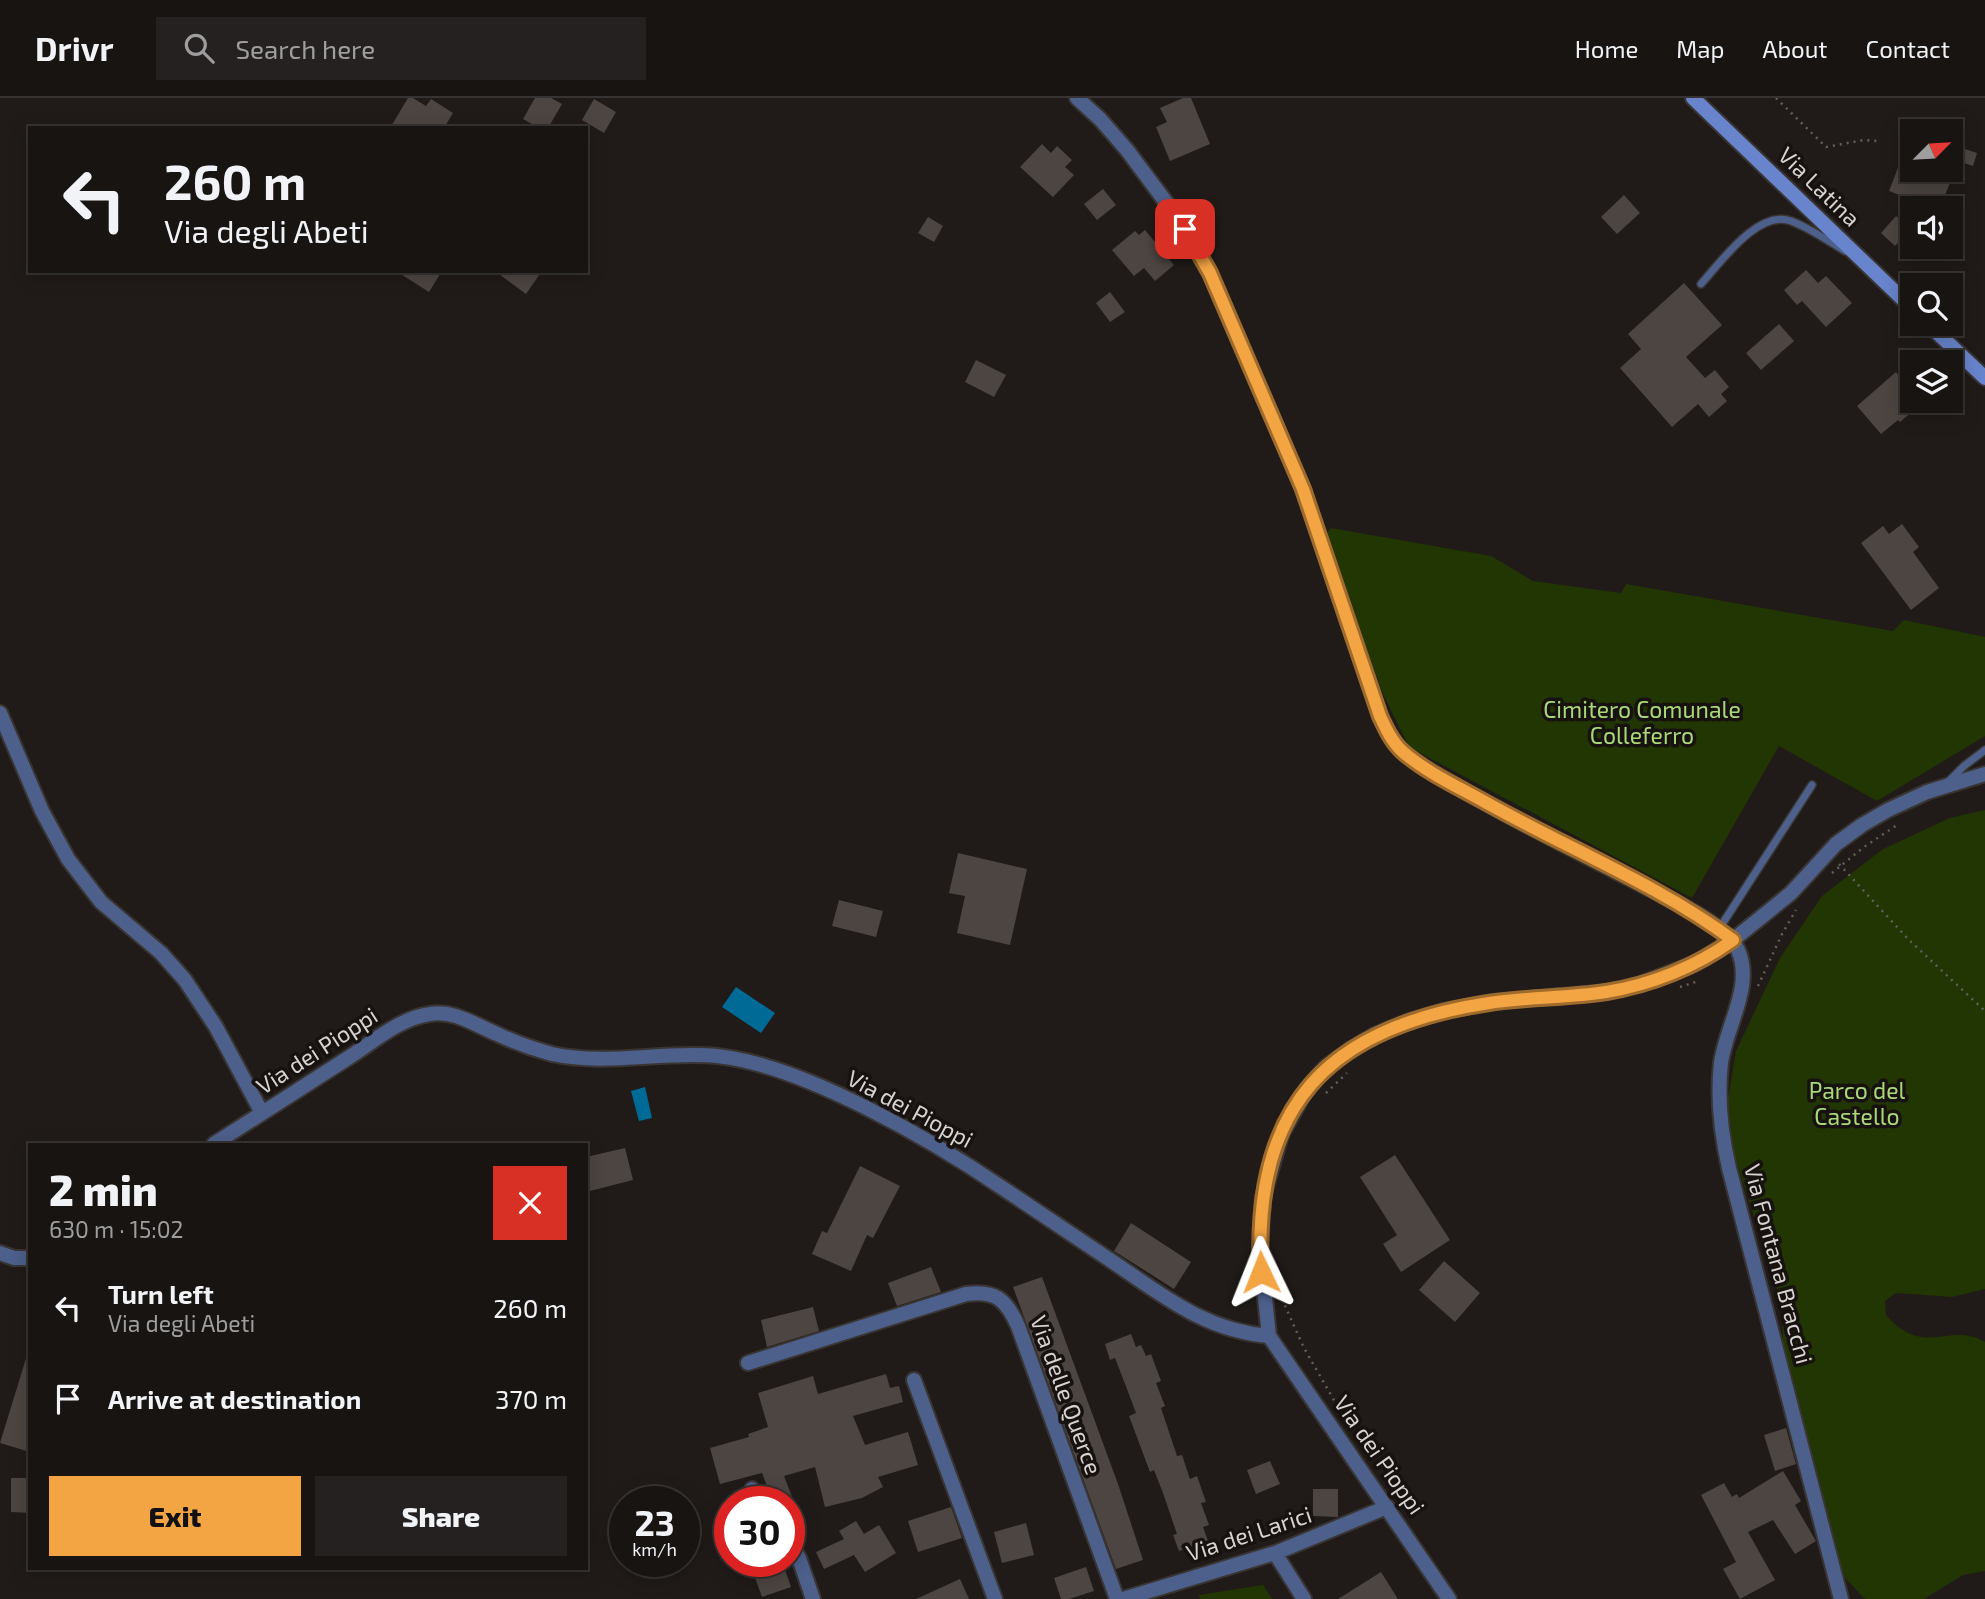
<!DOCTYPE html>
<meta charset="utf-8">
<style>
:root{--surface:#181412;--page:#252120;--text:#f1f3f6;--muted:#9f9e9f;--line:#363332;--accent:#f3a443}
body{margin:0;font-family:"Exo 2",sans-serif;background:var(--page);color:var(--text);height:100vh;display:flex;flex-direction:column;font-size:26px;white-space:nowrap}
*{box-sizing:border-box;margin:0}
p{font-size:23px;color:var(--muted)}
.icon{flex:none;width:38px;height:38px;fill:none;stroke:currentColor;stroke-width:2;stroke-linecap:round;stroke-linejoin:round}
.map{position:relative;flex:1;overflow:hidden}
.drawer{position:absolute;left:28px;top:1045px;width:560px;height:427px;display:flex;flex-direction:column;background:var(--surface);border-radius:0px;box-shadow:0 4px 18px #0003,0 0 0 2px var(--line)}
.drawer>*{flex:none}
.hud{position:absolute;left:28px;top:28px;width:560px;height:147px;border-radius:0px;box-shadow:0 4px 18px #0003,0 0 0 2px var(--line);background:#181412;color:var(--text);overflow:hidden}
.needle{width:46px;rotate:66deg}
.buttons{position:absolute;left:1900px;top:21px;display:grid;gap:14px}
.buttons a{display:grid;place-items:center;width:63px;height:63px;border-radius:0px;background:var(--surface);box-shadow:0 4px 18px #0003,0 0 0 2px var(--line);font-size:35px}
.speed{position:absolute;left:609px;top:1388px;display:flex;gap:14px;font-size:35px;font-weight:700;text-align:center}
.speed>*{display:grid;place-content:center;width:91px;height:91px;border-radius:50%;background:var(--surface);box-shadow:0 4px 18px #0003,0 0 0 2px var(--line);line-height:1}
.speed small{font-size:18px;font-weight:400}
.speed .limit{border:10px solid #d22;background:#fff;color:#111}
.pin{position:absolute;display:grid;place-items:center;width:60px;height:60px;color:#fff;margin:-30px;border-radius:14px;box-shadow:0 4px 10px #0006}
.me{position:absolute;width:77px;margin:-38px;rotate:358deg;stroke-linejoin:round;filter:drop-shadow(0 0 5px #0008)}
.turn{display:flex;align-items:center;gap:24px;height:147px;padding:0 21px;font-size:32px}
.turn .icon{width:91px;height:91px;stroke-width:2.5}
.turn b{display:block;font-size:49px;line-height:60px}
.round{display:grid;place-items:center;flex:none;width:74px;height:74px;border-radius:0px;background:var(--page)}
.head{display:flex;align-items:center;justify-content:space-between;height:119px;padding:0 21px}
h1{font-size:42px;font-weight:800;line-height:52px}
.cta{display:flex;gap:14px;margin-top:auto;padding:14px 21px}
.cta a{flex:1;height:80px;border-radius:0px;background:var(--accent);color:#111;font-size:28px;font-weight:800;line-height:80px;text-align:center}
.cta a+a{background:var(--page);color:var(--text)}
ul{padding:0;list-style:none}
li{display:flex;align-items:center;gap:21px;height:91px;padding:0 21px}
li div{flex:1}
li b{display:block;font-size:26px}
li em{font-style:normal}
header{display:flex;align-items:center;gap:42px;box-sizing:border-box;height:98px;padding:0 35px;background:var(--surface);border-bottom:2px solid var(--line)}
header strong{font-size:33px}
nav{display:flex;gap:38px;margin-inline-start:auto;font-size:24px}
.search{width:490px;height:63px;background:var(--page);display:flex;align-items:center;gap:18px;box-sizing:border-box;padding:0 24px;border-radius:0px;color:var(--muted);font-size:26px}
.map>svg:first-child{display:block}
.green{fill:#213603}
.water{fill:#006a96}
.building{fill:#4c4542}
.lines{fill:none;stroke-linecap:round;stroke-linejoin:round}
.service-casing{stroke:#393532;stroke-width:10}
.minor-casing{stroke:#393532;stroke-width:18}
.secondary-casing{stroke:#393532;stroke-width:18}
.path{stroke:#635e5b;stroke-width:2.5;stroke-dasharray:2 5;stroke-linecap:butt}
.service{stroke:#4d5f8b;stroke-width:7}
.minor{stroke:#4d5f8b;stroke-width:14}
.secondary{stroke:#6884cc;stroke-width:14}
.route-casing{stroke:#9e6b2c;stroke-width:18}
.route{stroke:#f3a443;stroke-width:12}
.labels{text-anchor:middle;stroke-width:7;stroke-linejoin:round;paint-order:stroke}
.street-label{font-size:23px;fill:#d6d3d0;stroke:#17120f}
.park-label{font-size:23px;fill:#a9d977;stroke:#17120f}
</style>
<header>
<strong>Drivr</strong>
<div class="search"><svg class="icon" aria-label="search" viewBox="0 0 24 24"><circle cx="10" cy="10" r="6"/><path d="M15 15l6 6"/></svg>Search here</div>
<nav><a>Home</a><a>Map</a><a>About</a><a>Contact</a></nav>
</header>
<div class="map">
<svg width="1985" height="1501" viewBox="0 0 1985 1501">
<rect width="100%" height="100%" fill="#201b18"/>
<path class="green" d="M 1331,430 L 1491,458 L 1533,483 L 1621,495 L 1626,486 L 1893,533 L 1904,522 L 1985,539 L 1985,638 L 1877,703 L 1779,648 L 1692,800 L 1409,649 L 1383,596 L 1325,437 Z
M 1985,712 L 1985,1191 L 1952,1199 L 1896,1195 L 1885,1203 L 1886,1217 C 1925,1261 1949,1223 1985,1244 L 1985,1473 L 1963,1477 L 1924,1501 L 1865,1501 L 1845,1480 L 1839,1465 L 1783,1253 L 1782,1208 L 1733,1052 L 1728,1002 L 1736,953 L 1780,860 L 1822,798 L 1883,751 L 1950,720 Z
M 1263,1487 L 1272,1501 L 1200,1501 L 1199,1497 Z"/>
<path class="water" d="M 736,889 L 775,915 L 761,935 L 722,909 Z
M 645,989 L 652,1020 L 639,1023 L 631,993 Z"/>
<path class="building" d="M 408,0 L 413,0 L 426,8 L 431,1 L 453,15 L 444,30 L 390,30 Z
M 535,0 L 551,0 L 562,6 L 548,30 L 539,30 L 523,21 Z
M 1183,0 L 1191,0 L 1210,46 L 1170,63 L 1156,29 L 1167,24 L 1160,10 Z
M 594,1 L 616,14 L 604,35 L 582,22 Z
M 1042,46 L 1051,55 L 1057,48 L 1072,62 L 1065,69 L 1074,77 L 1053,99 L 1020,69 Z
M 1959,49 L 1977,55 L 1973,68 L 1955,62 Z
M 1899,67 L 1927,78 L 1929,72 L 1955,72 L 1940,110 L 1933,110 L 1889,93 Z
M 1103,91 L 1116,107 L 1097,122 L 1084,106 Z
M 1624,97 L 1640,115 L 1617,136 L 1601,119 Z
M 1896,118 L 1911,131 L 1895,148 L 1881,135 Z
M 928,119 L 943,128 L 934,144 L 918,135 Z
M 1145,132 L 1174,167 L 1155,183 L 1144,170 L 1134,178 L 1112,152 L 1135,133 L 1139,137 Z
M 1806,172 L 1818,185 L 1826,178 L 1852,205 L 1826,229 L 1802,203 L 1797,207 L 1784,192 Z
M 396,173 L 442,173 L 429,194 Z
M 495,173 L 542,173 L 526,196 Z
M 1684,185 L 1722,227 L 1686,259 L 1705,280 L 1715,272 L 1729,289 L 1721,296 L 1727,303 L 1709,319 L 1698,306 L 1672,329 L 1620,270 L 1641,251 L 1628,236 Z
M 1110,194 L 1125,214 L 1110,224 L 1096,205 Z
M 1779,226 L 1794,243 L 1761,272 L 1746,255 Z
M 976,262 L 1006,277 L 994,299 L 965,284 Z
M 1896,274 L 1913,294 L 1913,303 L 1925,303 L 1900,324 L 1898,322 L 1881,336 L 1857,308 Z
M 1902,426 L 1919,449 L 1913,454 L 1939,490 L 1911,512 L 1861,445 L 1883,428 L 1889,436 Z
M 958,755 L 1027,771 L 1010,847 L 957,835 L 965,798 L 949,795 Z
M 839,802 L 883,813 L 876,839 L 832,828 Z
M 625,1050 L 633,1082 L 586,1094 L 586,1059 Z
M 1395,1057 L 1450,1142 L 1401,1174 L 1383,1146 L 1397,1137 L 1360,1079 Z
M 860,1068 L 900,1088 L 873,1140 L 867,1137 L 851,1173 L 812,1156 L 822,1133 L 827,1135 Z
M 1131,1125 L 1191,1164 L 1174,1191 L 1114,1153 Z
M 1444,1163 L 1480,1195 L 1455,1224 L 1419,1192 Z
M 931,1169 L 941,1194 L 897,1208 L 888,1185 Z
M 1042,1179 L 1118,1386 L 1143,1462 L 1116,1471 L 1013,1189 Z
M 813,1209 L 819,1233 L 767,1249 L 761,1222 Z
M 1131,1236 L 1136,1249 L 1141,1247 L 1146,1258 L 1151,1256 L 1161,1283 L 1156,1285 L 1165,1308 L 1161,1310 L 1177,1358 L 1182,1357 L 1190,1381 L 1197,1378 L 1206,1404 L 1201,1405 L 1209,1427 L 1203,1429 L 1208,1443 L 1179,1453 L 1173,1437 L 1177,1436 L 1163,1395 L 1154,1372 L 1150,1374 L 1129,1318 L 1136,1315 L 1127,1291 L 1115,1260 L 1110,1262 L 1105,1246 Z
M 27,1257 L 30,1257 L 30,1354 L 0,1345 Z
M 886,1276 L 890,1290 L 899,1288 L 903,1304 L 853,1318 L 865,1347 L 908,1334 L 918,1367 L 878,1379 L 883,1389 L 862,1400 L 825,1409 L 815,1369 L 784,1378 L 794,1404 L 773,1404 L 762,1375 L 720,1386 L 710,1350 L 749,1339 L 748,1336 L 768,1329 L 758,1295 L 813,1278 L 818,1296 Z
M 1786,1330 L 1796,1366 L 1775,1373 L 1764,1337 Z
M 1270,1363 L 1280,1386 L 1256,1396 L 1247,1372 Z
M 1783,1373 L 1801,1403 L 1795,1407 L 1816,1443 L 1795,1456 L 1773,1422 L 1748,1434 L 1775,1482 L 1740,1501 L 1723,1471 L 1736,1464 L 1701,1397 L 1724,1385 L 1732,1399 L 1737,1396 L 1739,1400 Z
M 11,1380 L 30,1380 L 30,1415 L 11,1414 Z
M 1313,1391 L 1338,1391 L 1338,1419 L 1313,1418 Z
M 951,1409 L 962,1440 L 918,1454 L 908,1423 Z
M 856,1423 L 864,1436 L 879,1427 L 896,1455 L 865,1474 L 854,1457 L 824,1471 L 816,1454 L 844,1441 L 839,1433 Z
M 1026,1425 L 1034,1457 L 1002,1465 L 994,1434 Z
M 749,1463 L 782,1463 L 791,1489 L 762,1499 Z
M 1086,1469 L 1094,1493 L 1069,1501 L 1061,1501 L 1054,1480 Z
M 1381,1474 L 1398,1501 L 1338,1501 Z
M 960,1481 L 969,1501 L 916,1501 Z"/>
<g class="lines">
<g class="service-casing">
<path id="service" d="M 1701,186 C 1721,164 1758,111 1791,123 C 1810,130 1828,143 1845,153
M 1948,684 L 1964,668 L 1985,652
M 1719,831 L 1812,687"/>
</g>
<g class="minor-casing">
<path id="minor" d="M 1077,0 L 1100,21 L 1127,52 L 1180,123 L 1210,175 L 1303,391 L 1380,618 C 1386,631 1392,644 1403,654 C 1422,671 1448,683 1470,696 C 1533,732 1598,764 1662,797 C 1684,809 1727,829 1738,852 C 1754,888 1726,928 1721,965 C 1717,1000 1721,1035 1729,1070 L 1841,1501
M 0,615 L 42,713 L 68,761 L 101,804 L 161,855 L 185,882 L 216,929 L 262,1015
M 214,1046 C 258,1018 303,989 348,960 C 373,944 400,920 430,916 C 455,912 475,927 497,936 C 514,944 533,951 552,956 C 606,968 662,953 717,958 C 803,967 932,1042 1004,1091 C 1041,1116 1079,1141 1116,1166 C 1166,1200 1207,1233 1269,1238
M 0,1155 L 14,1160 L 30,1160
M 748,1265 L 966,1196 C 995,1192 1006,1201 1018,1228 L 1117,1501
M 914,1282 L 995,1501
M 752,1391 L 756,1404
M 789,1444 L 799,1460 L 813,1501
M 1275,1455 L 1304,1501
M 1123,1501 L 1275,1455 L 1387,1409
M 1449,1501 L 1269,1238 L 1260,1152 L 1263,1099 L 1281,1037 L 1306,992 L 1326,969 L 1351,951 L 1375,937 L 1407,924 L 1444,913 L 1492,904 L 1608,894 L 1641,886 L 1696,865 L 1733,842 L 1791,795 L 1836,746 L 1862,727 L 1888,712 L 1927,694 L 1985,676"/>
</g>
<g class="secondary-casing">
<path id="secondary" d="M 1693,0 L 1913,211
M 1928,226 L 1985,280"/>
</g>
<path class="path" d="M 1776,0 L 1826,49 L 1864,42 L 1878,43
M 1839,766 L 1909,842 L 1985,913
M 1832,775 L 1864,749 L 1897,727
M 1758,888 L 1782,836 L 1796,812
M 1680,889 L 1699,883
M 1326,995 L 1347,975
M 1282,1201 L 1304,1250 L 1335,1304"/>
<use href="#service" class="service"/>
<use href="#minor" class="minor"/>
<use href="#secondary" class="secondary"/>
</g>
<g class="lines">
<g class="route-casing">
<path id="route" d="M 1185,131 L 1210,175 L 1303,391 L 1380,618 C 1386,631 1392,644 1403,654 C 1426,674 1458,689 1485,704 C 1567,750 1657,786 1733,842 C 1696,869 1650,887 1606,894 C 1567,900 1528,899 1489,905 C 1328,929 1252,1008 1261,1174"/>
</g>
<use href="#route" class="route"/>
</g>
<g class="labels">
<g class="street-label">
<text transform="translate(1819 89) rotate(44)" y="8">Via Latina</text>
<text transform="translate(317 953) rotate(-33)" y="8">Via dei Pioppi</text>
<text transform="translate(910 1011) rotate(28)" y="8">Via dei Pioppi</text>
<text transform="translate(1778 1166) rotate(75)" y="8">Via Fontana Bracchi</text>
<text transform="translate(1066 1297) rotate(70)" y="8">Via delle Querce</text>
<text transform="translate(1379 1357) rotate(55)" y="8">Via dei Pioppi</text>
<text transform="translate(1249 1436) rotate(-18)" y="8">Via dei Larici</text>
</g>
<g class="park-label">
<text x="1642" y="620">Cimitero Comunale<tspan x="1642" dy="26">Colleferro</tspan></text>
<text x="1857" y="1001">Parco del<tspan x="1857" dy="26">Castello</tspan></text>
</g>
</g>
</svg>
<div class="buttons">
<a><svg class="needle" viewBox="-14 -14 28 28"><path d="M0-13l5 13h-10z" fill="#e53935"/><path d="M0 13l5-13h-10z" fill="#9f9e9f"/></svg></a>
<a><svg class="icon" aria-label="sound" viewBox="0 0 24 24"><path d="M4 9h4l5-4v14l-5-4H4zM17 9q2 3 0 6"/></svg></a>
<a><svg class="icon" aria-label="search" viewBox="0 0 24 24"><circle cx="10" cy="10" r="6"/><path d="M15 15l6 6"/></svg></a>
<a><svg class="icon" aria-label="layers" viewBox="0 0 24 24"><path d="M12 4l9 5-9 5-9-5zM3 14l9 5 9-5"/></svg></a>
</div>
<div class="speed"><div>23<small>km/h</small></div><div class="limit">30</div></div>
<div class="pin" style="left:1185px;top:131px;background:#d93025"><svg class="icon" aria-label="arrive" viewBox="0 0 24 24"><path d="M6 21V4h12l-3 4 3 4H6"/></svg></div>
<svg class="me" style="left:1261px;top:1174px" viewBox="-20 -20 40 40"><path d="M0-17L14 15 0 8-14 15z" fill="#f3a443" stroke="#fff" stroke-width="4"/></svg>
<div class="hud">
<div class="turn"><svg class="icon" aria-label="left" viewBox="0 0 24 24"><path d="M17 20v-9H6M10 6l-5 5 5 5"/></svg><div><b>260 m</b>Via degli Abeti</div></div>
</div>
<section class="drawer">
<div class="head"><div><h1>2 min</h1><p>630 m · 15:02</p></div><a class="round" style="background:#d93025;color:#fff"><svg class="icon" aria-label="close" viewBox="0 0 24 24"><path d="M6 6l12 12M18 6L6 18"/></svg></a></div>
<ul>
<li><svg class="icon" aria-label="left" viewBox="0 0 24 24"><path d="M17 20v-9H6M10 6l-5 5 5 5"/></svg><div><b>Turn left</b><p>Via degli Abeti</p></div><em>260 m</em></li>
<li><svg class="icon" aria-label="arrive" viewBox="0 0 24 24"><path d="M6 21V4h12l-3 4 3 4H6"/></svg><div><b>Arrive at destination</b></div><em>370 m</em></li>
</ul>
<div class="cta"><a>Exit</a><a>Share</a></div>
</section>
</div>
